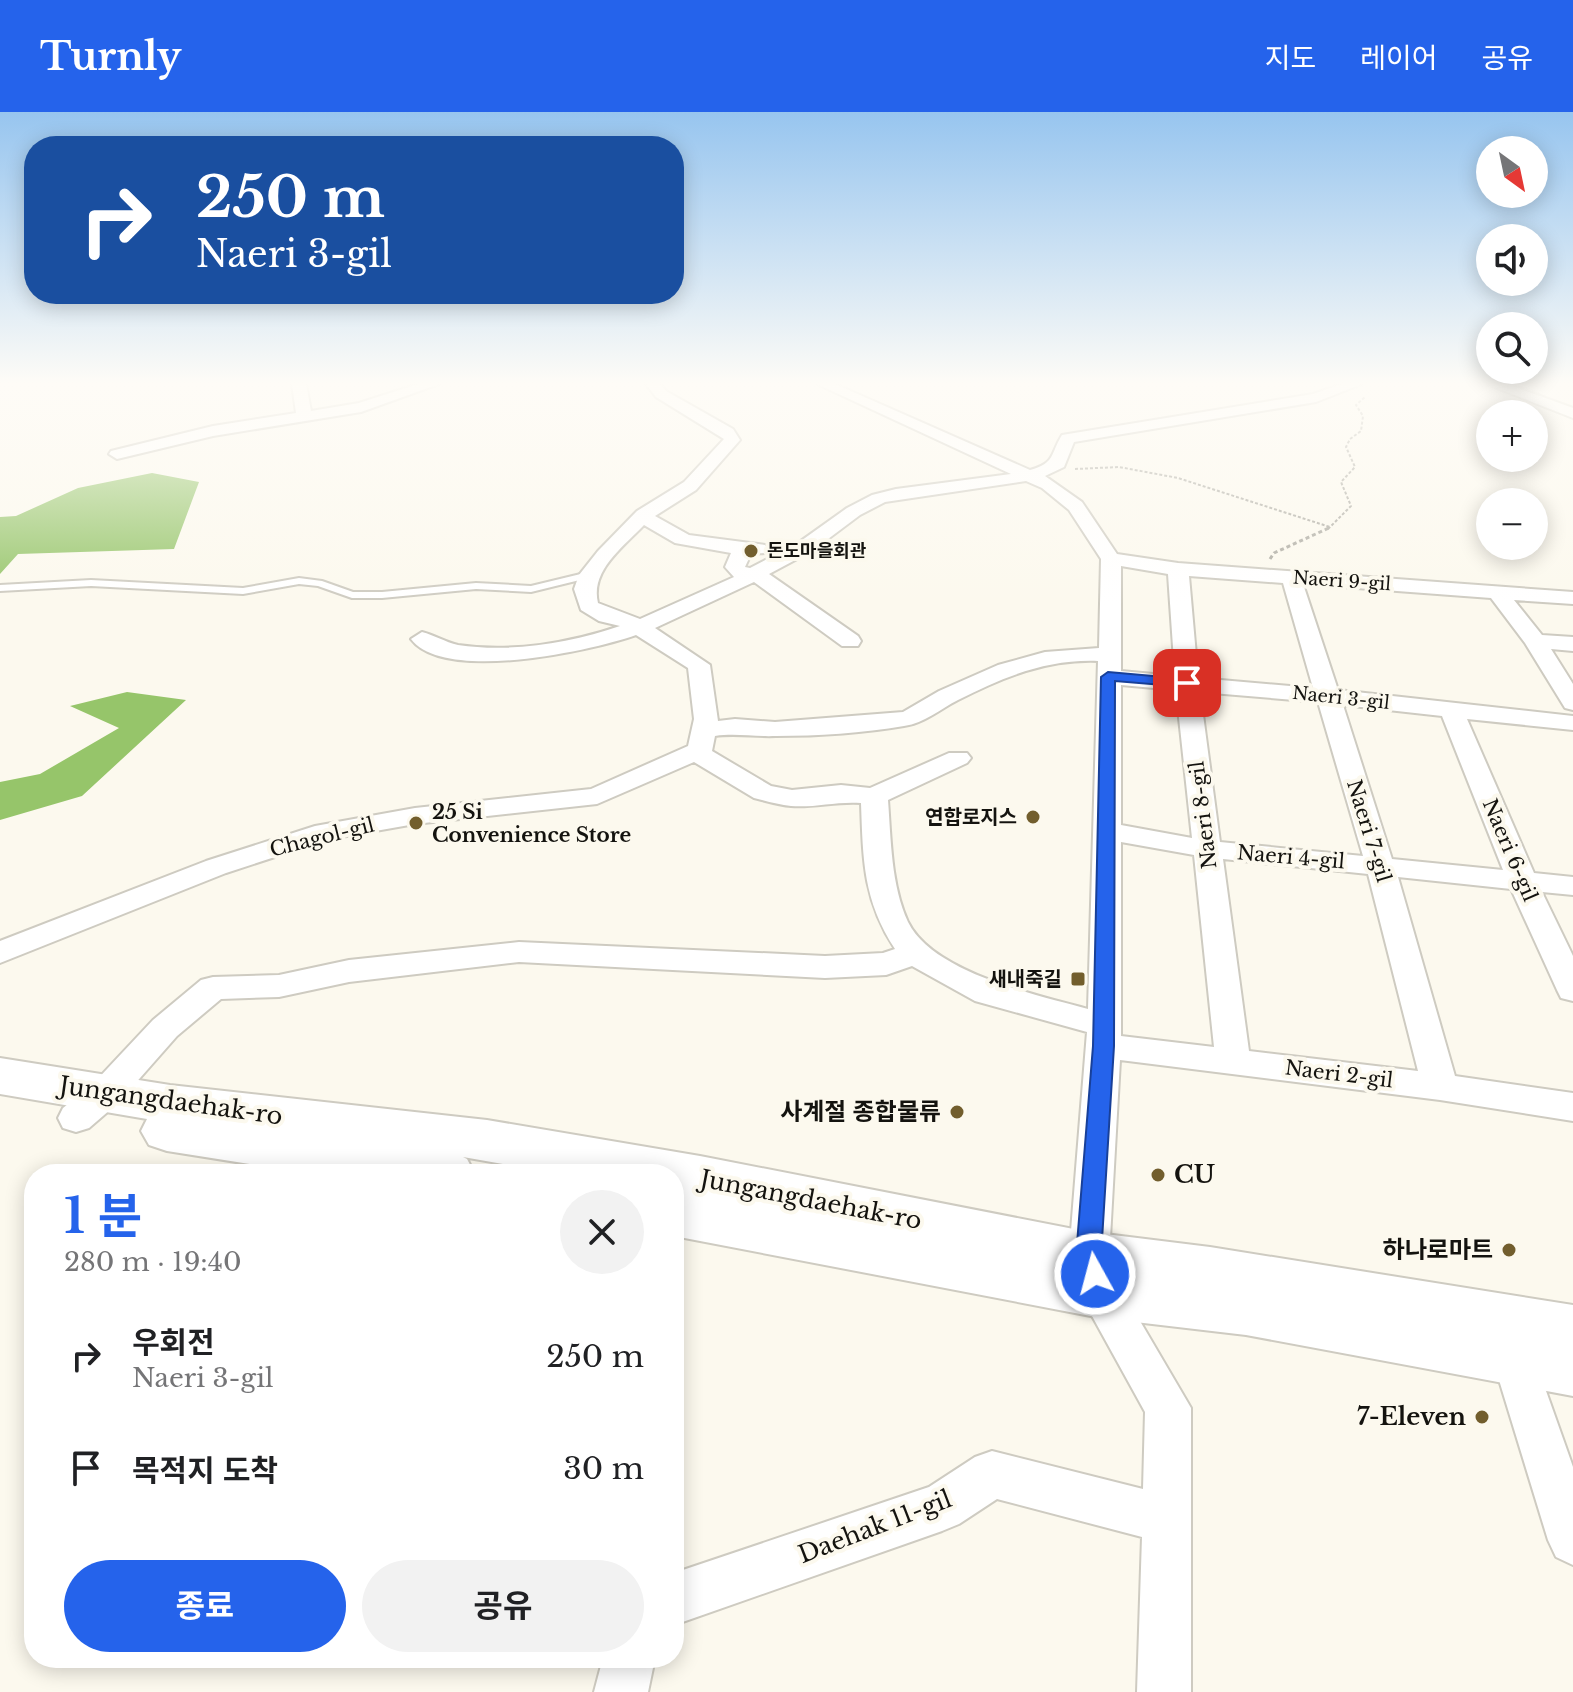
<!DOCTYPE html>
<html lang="ko">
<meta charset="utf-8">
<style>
:root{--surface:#fff;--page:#f2f2f2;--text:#202124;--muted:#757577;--accent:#2563eb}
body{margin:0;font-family:"Libre Baskerville","Noto Sans KR",serif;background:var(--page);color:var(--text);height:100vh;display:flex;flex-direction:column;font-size:30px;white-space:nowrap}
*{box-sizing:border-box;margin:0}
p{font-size:26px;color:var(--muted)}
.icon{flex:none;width:44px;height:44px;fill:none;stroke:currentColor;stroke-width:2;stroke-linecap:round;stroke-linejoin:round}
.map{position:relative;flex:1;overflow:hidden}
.drawer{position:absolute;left:24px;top:1052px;width:660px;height:504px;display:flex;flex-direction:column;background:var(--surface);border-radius:32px;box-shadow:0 4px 20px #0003}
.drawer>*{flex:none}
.guide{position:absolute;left:24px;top:24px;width:660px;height:168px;border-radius:32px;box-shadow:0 4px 20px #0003;background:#1a4fa0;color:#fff;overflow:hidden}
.needle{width:52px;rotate:147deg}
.controls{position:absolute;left:1476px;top:24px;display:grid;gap:16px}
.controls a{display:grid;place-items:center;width:72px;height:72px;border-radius:50%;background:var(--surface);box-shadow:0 4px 20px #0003;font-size:40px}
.pin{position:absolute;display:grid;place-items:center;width:68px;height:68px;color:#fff;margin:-34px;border-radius:16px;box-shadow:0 4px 12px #0006}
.me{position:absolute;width:88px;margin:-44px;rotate:353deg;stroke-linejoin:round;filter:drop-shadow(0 0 6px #0008)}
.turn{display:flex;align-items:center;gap:28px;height:168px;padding:0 40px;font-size:36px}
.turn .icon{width:104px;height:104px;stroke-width:2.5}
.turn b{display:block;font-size:56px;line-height:68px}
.round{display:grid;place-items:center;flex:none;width:84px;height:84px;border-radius:42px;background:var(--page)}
.head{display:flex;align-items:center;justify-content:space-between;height:136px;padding:0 40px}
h1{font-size:48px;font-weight:700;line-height:60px;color:var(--accent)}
.action{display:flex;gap:16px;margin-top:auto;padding:16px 40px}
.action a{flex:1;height:92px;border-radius:48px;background:var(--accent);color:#fff;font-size:32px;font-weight:700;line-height:92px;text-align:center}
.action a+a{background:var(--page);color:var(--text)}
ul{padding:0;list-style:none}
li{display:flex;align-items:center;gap:24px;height:112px;padding:0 40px}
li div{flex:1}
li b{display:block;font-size:30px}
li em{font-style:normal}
header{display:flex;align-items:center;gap:48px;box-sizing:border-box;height:112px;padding:0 40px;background:var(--accent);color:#fff}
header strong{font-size:38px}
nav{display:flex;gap:44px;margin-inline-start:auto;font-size:28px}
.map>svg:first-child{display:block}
.forest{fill:#96c56a}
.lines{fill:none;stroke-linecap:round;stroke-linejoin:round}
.lane-casing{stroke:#cecbc1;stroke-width:4}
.street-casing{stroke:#cecbc1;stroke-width:4}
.secondary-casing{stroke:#cecbc1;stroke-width:4}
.path-far1{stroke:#acaaa1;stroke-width:2;stroke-dasharray:3 2;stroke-linecap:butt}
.path{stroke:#acaaa1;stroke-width:3;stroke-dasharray:4 3;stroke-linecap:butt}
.lane{fill:#fff;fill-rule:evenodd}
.street{fill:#fff;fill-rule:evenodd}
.secondary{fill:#fff;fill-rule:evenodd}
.route{fill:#2563eb;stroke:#184099;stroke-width:2}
.poi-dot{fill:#725e2d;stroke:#fcf9ee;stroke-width:3}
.labels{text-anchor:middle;stroke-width:8;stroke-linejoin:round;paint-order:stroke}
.far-poi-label{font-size:18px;font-weight:bold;fill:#14130f;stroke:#fcf9ee;text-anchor:start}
.far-street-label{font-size:18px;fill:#14130f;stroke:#fcf9ee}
.poi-label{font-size:20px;font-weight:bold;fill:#14130f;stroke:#fcf9ee;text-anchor:end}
.street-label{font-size:20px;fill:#14130f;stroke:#fcf9ee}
.near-street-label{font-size:24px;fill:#14130f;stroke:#fcf9ee}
.near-poi-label{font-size:24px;font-weight:bold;fill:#14130f;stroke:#fcf9ee;text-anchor:end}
</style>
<header>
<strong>Turnly</strong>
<nav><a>지도</a><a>레이어</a><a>공유</a></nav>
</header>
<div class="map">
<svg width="1573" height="1580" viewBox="0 0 1573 1580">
<rect width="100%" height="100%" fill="#fcf9ee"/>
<path class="forest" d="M 152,361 L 199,370 L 174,437 L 18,442 L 0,462 L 0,405 L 16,404 L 78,376 Z
M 127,580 L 186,588 L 82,684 L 0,708 L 0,670 L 40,662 L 119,616 L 70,594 Z"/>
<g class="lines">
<g class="lane-casing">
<path id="lane" d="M 589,460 L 592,461 L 592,465 L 531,480 L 476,477 L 382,486 L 352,486 L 318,474 L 299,472 L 243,482 L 91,474 L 0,479 L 0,473 L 91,468 L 243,476 L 299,466 L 322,469 L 353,480 L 382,480 L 476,471 L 531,474 Z"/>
</g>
<g class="street-casing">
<path id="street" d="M 292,272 L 306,272 L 311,299 L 359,291 L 418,272 L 439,272 L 361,300 L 213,324 L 117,347 L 109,342 L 111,339 L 213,314 L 296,301 Z
M 646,272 L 660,272 L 666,279 L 733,317 L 740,328 L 696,378 L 655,404 L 689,423 L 765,433 L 768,437 L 765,441 L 751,442 L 745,455 L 750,456 L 798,431 L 847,396 L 872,383 L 896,377 L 1011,362 L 817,272 L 835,272 L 1030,358 C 1056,351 1050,342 1062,323 L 1313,282 L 1342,272 L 1362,272 L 1316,290 L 1074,330 L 1064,355 L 1045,364 L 1082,390 L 1117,442 L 1178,451 L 1573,480 L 1573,492 L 1514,488 L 1542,523 L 1573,525 L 1573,539 L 1551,537 L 1573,572 L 1573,598 L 1565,596 L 1525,531 L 1491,486 L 1303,472 L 1338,578 L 1573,604 L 1573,618 L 1467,607 L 1534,761 L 1573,765 L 1573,783 L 1542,780 L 1573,844 L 1573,889 L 1561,886 L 1557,878 L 1511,777 L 1398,765 L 1455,964 L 1573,981 L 1573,1009 L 1440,988 L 1120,948 L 1109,1144 L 1120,1175 L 1191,1296 L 1191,1580 L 1137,1580 L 1142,1425 L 997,1387 L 959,1412 L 942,1419 L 674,1513 L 674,1461 L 929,1375 L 975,1345 L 992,1339 L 1143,1377 L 1145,1300 L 1086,1193 L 1069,1144 L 1087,920 L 975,889 L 912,854 L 886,863 L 825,866 L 519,850 L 349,870 L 279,885 L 221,887 L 177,924 L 118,991 L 89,1016 L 76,1020 L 63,1016 L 58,1006 L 63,996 L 92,973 L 153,908 L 201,868 L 213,865 L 279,863 L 349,848 L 519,830 L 825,844 L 883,841 L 895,837 C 863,788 863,748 861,691 C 837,689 814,696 791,694 C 779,693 766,689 754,686 L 694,650 L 597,692 L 415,712 L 330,727 L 226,761 L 0,851 L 0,829 L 206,749 L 315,714 L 415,696 L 591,677 L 688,634 L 694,607 L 688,556 L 636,523 C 591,539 444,571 411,527 L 422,520 C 434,523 445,530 458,533 C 511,541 570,531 620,514 L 599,509 L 581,498 L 574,477 L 579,463 L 598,439 L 637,399 L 684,370 L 724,327 L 656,285 ZM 1026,369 L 1042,376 L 1069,398 L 1101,447 L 1099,536 L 1045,540 L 998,553 L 939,579 L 903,600 L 775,610 L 735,607 L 718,609 L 710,553 L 655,516 L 754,470 L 842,534 L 858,534 L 861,529 L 858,524 L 769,462 L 812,439 L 860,403 L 885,390 ZM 644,413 L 675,431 L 731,441 L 725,455 L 734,465 L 640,507 L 598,491 C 590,459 623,435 644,413 ZM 1121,454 L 1168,462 L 1175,564 L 1121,559 ZM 1189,464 L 1283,471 L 1313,576 L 1198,566 ZM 1098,549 L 1088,897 C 1037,883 933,861 908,810 C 891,773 891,728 888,688 L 967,651 L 971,646 L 967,641 L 949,641 L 870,676 L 841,673 L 792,678 L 771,674 L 712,639 L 715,624 C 736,621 755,625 776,624 C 817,624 863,621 904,614 C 925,611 940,597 958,588 C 1003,565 1047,547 1098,549 ZM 1121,573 L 1176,578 L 1192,726 L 1121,713 ZM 1200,580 L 1318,590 L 1363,744 L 1220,730 ZM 1343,593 L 1442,604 L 1503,758 L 1392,747 ZM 1121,730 L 1194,743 L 1214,935 L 1121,924 ZM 1223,747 L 1368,762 L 1418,959 L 1249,939 Z
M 1487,272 L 1507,272 L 1573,296 L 1573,306 Z
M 1514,1225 L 1529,1231 L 1573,1355 L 1573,1453 L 1556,1445 L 1548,1428 L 1492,1245 L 1499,1231 Z
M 603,1546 L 655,1546 L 648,1580 L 594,1580 Z"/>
</g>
<g class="secondary-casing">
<path id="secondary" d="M 0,946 L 170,973 L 487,1008 L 700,1044 L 1089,1120 L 1210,1135 L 1573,1193 L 1573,1284 L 1246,1223 L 1101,1206 L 674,1124 L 674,1062 L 561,1062 L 463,1045 L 467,1047 L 475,1062 L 312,1062 L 167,1039 L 149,1033 L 141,1019 L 147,1007 L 0,982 Z"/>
</g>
<path class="path-far1" d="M 1075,357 L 1119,355 L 1178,366 L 1330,415
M 1328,417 L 1351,394 L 1341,370 L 1355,355 L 1346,335 L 1350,327 L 1361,319 L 1363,304 L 1356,293 L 1365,285"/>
<path class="path" d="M 1270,447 L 1274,441 L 1331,415"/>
<use href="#lane" class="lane"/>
<use href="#street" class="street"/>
<use href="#secondary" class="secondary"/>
</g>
<linearGradient id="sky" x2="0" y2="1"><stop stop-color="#97c5ef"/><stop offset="0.55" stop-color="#fefcf7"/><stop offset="1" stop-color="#fefcf7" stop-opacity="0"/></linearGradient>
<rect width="1573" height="493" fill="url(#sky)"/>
<path class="route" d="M 1108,560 L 1187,567 L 1194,571 L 1187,575 L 1115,569 L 1114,934 L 1101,1144 L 1107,1162 L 1103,1170 L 1095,1173 L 1086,1170 L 1076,1144 L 1093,934 L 1101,565 Z"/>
<g class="poi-dot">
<circle cx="751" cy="439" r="8"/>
<circle cx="1033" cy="705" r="8"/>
<circle cx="416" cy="711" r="8"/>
<rect x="1070" y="859" width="16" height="16" rx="4"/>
<circle cx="957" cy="1000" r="8"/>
<circle cx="1158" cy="1063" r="8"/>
<circle cx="1509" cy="1138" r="8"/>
<circle cx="1482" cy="1305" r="8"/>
</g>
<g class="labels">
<g class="far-poi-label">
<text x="767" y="445">돈도마을회관</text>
</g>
<g class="far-street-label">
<text transform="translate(1342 469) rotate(4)" y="6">Naeri 9-gil</text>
<text transform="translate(1341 586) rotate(6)" y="6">Naeri 3-gil</text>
</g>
<g class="poi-label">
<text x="432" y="707" text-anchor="start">25 Si<tspan x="432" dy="23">Convenience Store</tspan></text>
<text x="1017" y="712">연합로지스</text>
<text x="1062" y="874">새내죽길</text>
</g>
<g class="street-label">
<text transform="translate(1203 703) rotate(-97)" y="7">Naeri 8-gil</text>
<text transform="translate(1369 719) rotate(73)" y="7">Naeri 7-gil</text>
<text transform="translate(322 725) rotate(-14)" y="7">Chagol-gil</text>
<text transform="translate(1510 738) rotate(67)" y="7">Naeri 6-gil</text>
<text transform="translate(1291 745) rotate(5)" y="7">Naeri 4-gil</text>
<text transform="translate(1339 962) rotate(7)" y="7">Naeri 2-gil</text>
</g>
<g class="near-street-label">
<text transform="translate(171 989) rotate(8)" y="8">Jungangdaehak-ro</text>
<text transform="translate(811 1088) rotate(11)" y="8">Jungangdaehak-ro</text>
<text transform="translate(875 1415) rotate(-21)" y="8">Daehak 11-gil</text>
</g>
<g class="near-poi-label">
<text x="941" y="1008">사계절 종합물류</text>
<text x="1174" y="1071" text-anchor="start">CU</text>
<text x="1493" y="1146">하나로마트</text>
<text x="1466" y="1313">7-Eleven</text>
</g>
</g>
</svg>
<div class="controls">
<a><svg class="needle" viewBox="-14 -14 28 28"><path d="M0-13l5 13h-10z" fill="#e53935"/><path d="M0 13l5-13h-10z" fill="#757577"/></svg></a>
<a><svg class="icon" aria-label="sound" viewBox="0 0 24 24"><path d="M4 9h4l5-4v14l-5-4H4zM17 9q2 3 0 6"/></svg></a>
<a><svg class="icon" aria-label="search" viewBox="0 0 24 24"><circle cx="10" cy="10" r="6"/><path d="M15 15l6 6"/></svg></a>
<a>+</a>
<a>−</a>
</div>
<div class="pin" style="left:1187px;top:571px;background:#d93025"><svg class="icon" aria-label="arrive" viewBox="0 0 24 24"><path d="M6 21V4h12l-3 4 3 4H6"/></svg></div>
<svg class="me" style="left:1095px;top:1162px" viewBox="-20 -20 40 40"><circle r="17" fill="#2563eb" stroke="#fff" stroke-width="3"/><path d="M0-11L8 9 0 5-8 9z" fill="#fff"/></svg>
<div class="guide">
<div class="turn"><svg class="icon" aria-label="right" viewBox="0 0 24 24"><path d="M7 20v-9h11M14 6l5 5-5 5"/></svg><div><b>250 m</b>Naeri 3-gil</div></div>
</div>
<section class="drawer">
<div class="head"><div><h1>1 분</h1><p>280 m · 19:40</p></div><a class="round"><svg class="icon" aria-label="close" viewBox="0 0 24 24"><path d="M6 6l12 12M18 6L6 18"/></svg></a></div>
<ul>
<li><svg class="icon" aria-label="right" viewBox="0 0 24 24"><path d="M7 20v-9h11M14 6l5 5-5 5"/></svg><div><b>우회전</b><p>Naeri 3-gil</p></div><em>250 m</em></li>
<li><svg class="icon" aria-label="arrive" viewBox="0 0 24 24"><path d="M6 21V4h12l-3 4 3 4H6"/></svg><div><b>목적지 도착</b></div><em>30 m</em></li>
</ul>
<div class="action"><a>종료</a><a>공유</a></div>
</section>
</div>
